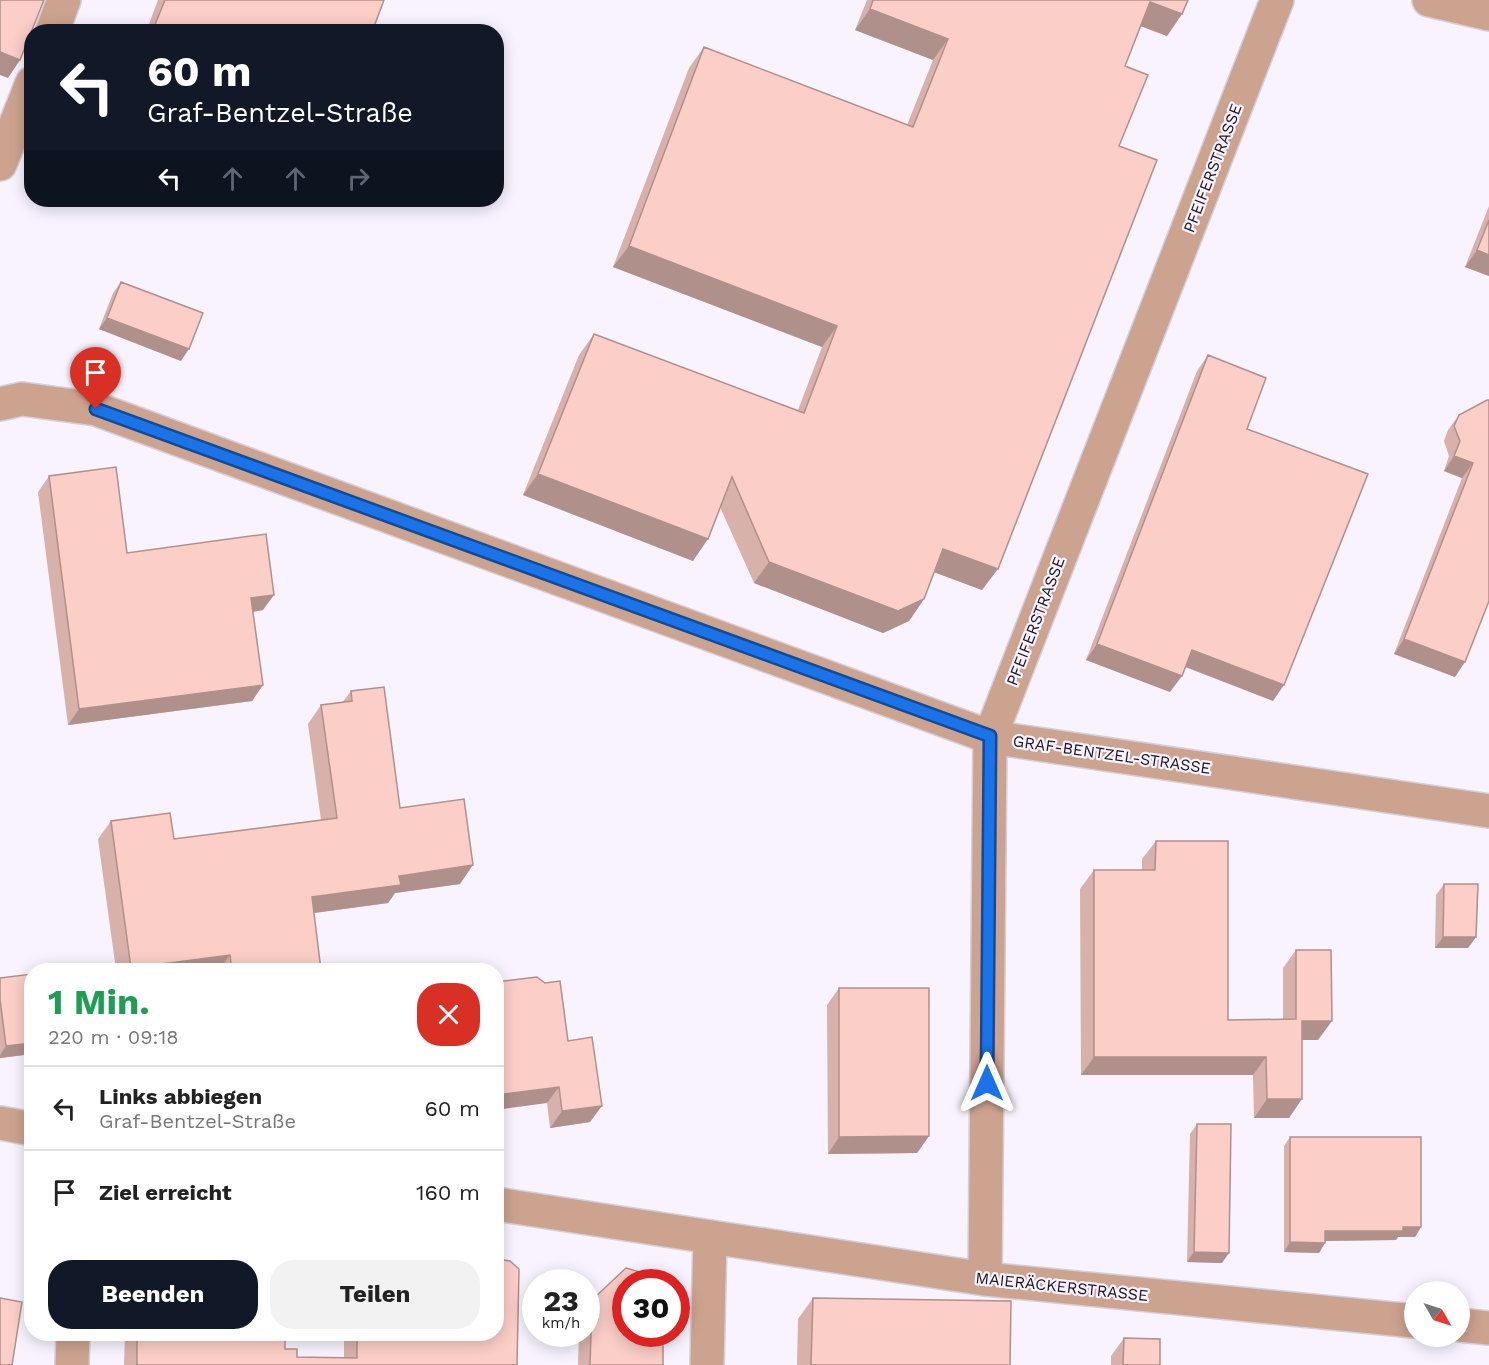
<!DOCTYPE html>
<html lang="de">
<meta charset="utf-8">
<style>
:root{--surface:#fff;--page:#f2f2f2;--text:#222;--muted:#767676;--line:#e0e0e0;--accent:#111827}
body{margin:0;font-family:"Work Sans",sans-serif;background:var(--page);color:var(--text);height:100vh;display:flex;flex-direction:column;font-size:22px;white-space:nowrap}
*{box-sizing:border-box;margin:0}
p{font-size:20px;color:var(--muted)}
.icon{flex:none;width:33px;height:33px;fill:none;stroke:currentColor;stroke-width:2;stroke-linecap:round;stroke-linejoin:round}
.map{position:relative;flex:1;overflow:hidden}
.sheet{position:absolute;left:24px;top:963px;width:480px;height:378px;display:flex;flex-direction:column;background:var(--surface);border-radius:24px;box-shadow:0 3px 15px #0003}
.sheet>*{flex:none}
.hud{position:absolute;left:24px;top:24px;width:480px;height:183px;border-radius:24px;box-shadow:0 3px 15px #0003;background:#111827;color:#fff;overflow:hidden}
.needle{width:39px;rotate:129deg}
.tools{position:absolute;left:1404px;top:1281px;display:grid;gap:12px}
.tools a{display:grid;place-items:center;width:66px;height:66px;border-radius:50%;background:var(--surface);box-shadow:0 3px 15px #0003;font-size:30px}
.speed{position:absolute;left:522px;top:1269px;display:flex;gap:12px;font-size:30px;font-weight:700;text-align:center}
.speed>*{display:grid;place-content:center;width:78px;height:78px;border-radius:50%;background:var(--surface);box-shadow:0 3px 15px #0003;line-height:1}
.speed small{font-size:15px;font-weight:400}
.speed .limit{border:9px solid #d22;background:#fff;color:#111}
.pin{position:absolute;display:grid;place-items:center;width:51px;height:51px;color:#fff;margin:-62px -26px;border-radius:50% 50% 50% 0;rotate:-45deg;box-shadow:0 0 6px #0007}
.pin .icon{rotate:45deg}
.me{position:absolute;width:66px;margin:-33px;rotate:0deg;stroke-linejoin:round;filter:drop-shadow(0 0 4px #0008)}
.turn{display:flex;align-items:center;gap:21px;height:126px;padding:0 24px;font-size:27px}
.turn .icon{width:78px;height:78px;stroke-width:2.5}
.turn b{display:block;font-size:42px;line-height:51px}
.lanes{display:flex;align-items:center;height:57px;padding:0 24px;background:#0003;justify-content:center;gap:30px;direction:ltr}
.lanes .off{opacity:.35}
.round{display:grid;place-items:center;flex:none;width:63px;height:63px;border-radius:24px;background:var(--page)}
.headline{display:flex;align-items:center;justify-content:space-between;height:102px;padding:0 24px}
h1{font-size:36px;font-weight:700;line-height:45px;color:#1e9e55}
.button{display:flex;gap:12px;margin-top:auto;padding:12px 24px}
.button a{flex:1;height:69px;border-radius:24px;background:var(--accent);color:#fff;font-size:24px;font-weight:700;line-height:69px;text-align:center}
.button a+a{background:var(--page);color:var(--text)}
ul{padding:0;list-style:none}
li{display:flex;align-items:center;gap:18px;height:84px;padding:0 24px;border-top:2px solid var(--line)}
li div{flex:1}
li b{display:block;font-size:22px}
li em{font-style:normal}
.map>svg:first-child{display:block}
.lines{fill:none;stroke-linecap:round;stroke-linejoin:round}
.minor-casing{stroke:#d4cfda;stroke-width:36}
.minor{stroke:#cca38f;stroke-width:33}
.wall{fill:#d8b1ab}
.shaded-wall{fill:#b0908b}
.building{fill:#fbcec7;stroke:#b0908b;stroke-width:1.5}
.route-casing{stroke:#114b97;stroke-width:15}
.route{stroke:#1a73e8;stroke-width:10}
.labels{text-anchor:middle;stroke-width:4.5;stroke-linejoin:round;paint-order:stroke}
.street-label{font-size:16px;fill:#19151e;stroke:#f8f3fe}
</style>
<div class="map">
<svg width="1489" height="1365" viewBox="0 0 1489 1365">
<rect width="100%" height="100%" fill="#f8f3fe"/>
<g class="lines">
<g class="minor-casing">
<path id="minor" d="M 1429,0 L 1489,14
M 52,32 L 64,0
M 0,164 L 32,83
M 0,404 L 22,399 L 96,409 L 990,737 L 1489,811
M 0,1123 L 32,1129
M 496,1204 L 985,1279 L 1414,1321
M 985,1279 L 990,737 L 1277,0
M 1460,1325 L 1489,1328
M 72,1365 L 73,1334
M 707,1365 L 710,1237"/>
</g>
<use href="#minor" class="minor"/>
</g>
<path class="wall" d="M 158,0 L 384,0 L 372,32 L 146,32 Z
M 867,0 L 1188,0 L 1182,14 L 1167,36 L 1141,26 L 1125,66 L 1119,146 L 982,590 L 934,572 L 924,599 L 909,621 L 883,633 L 754,583 L 720,507 L 693,561 L 523,495 L 579,355 L 594,334 L 798,410 L 822,347 L 613,267 L 689,68 L 704,47 L 907,125 L 933,60 L 855,30 Z
M 1489,206 L 1489,276 L 1465,267 Z
M 121,282 L 181,361 L 99,329 L 113,293 Z
M 1208,355 L 1247,429 L 1273,701 L 1185,667 L 1170,692 L 1086,660 L 1197,371 Z
M 1487,400 L 1455,677 L 1394,654 L 1462,478 L 1444,471 L 1449,456 L 1444,441 L 1448,430 L 1459,415 Z
M 49,476 L 127,553 L 263,610 L 253,612 L 263,685 L 252,701 L 68,725 L 38,492 Z
M 351,691 L 400,808 L 460,884 L 395,893 L 388,903 L 314,913 L 321,970 L 116,970 L 98,839 L 111,821 L 174,839 L 321,820 L 308,724 L 321,705 L 342,703 Z
M 1156,841 L 1228,1020 L 1283,1019 L 1283,968 L 1296,950 L 1318,1040 L 1302,1040 L 1289,1118 L 1254,1118 L 1253,1075 L 1081,1075 L 1080,889 L 1094,870 L 1142,870 L 1142,859 Z
M 1444,884 L 1476,937 L 1468,948 L 1435,948 L 1436,895 Z
M 0,978 L 32,1054 L 0,1058 Z
M 839,988 L 929,1136 L 917,1153 L 828,1154 L 827,1005 Z
M 568,1041 L 590,1122 L 550,1128 L 547,1103 Z
M 1197,1124 L 1222,1263 L 1187,1262 L 1190,1134 Z
M 1290,1137 L 1421,1227 L 1415,1237 L 1398,1237 L 1396,1240 L 1325,1241 L 1319,1253 L 1284,1252 L 1284,1146 Z
M 813,1298 L 1010,1365 L 797,1365 L 798,1319 Z
M 592,1300 L 663,1365 L 578,1365 L 579,1334 L 586,1334 L 586,1308 Z
M 125,1334 L 285,1334 L 285,1349 L 297,1357 L 344,1358 L 344,1334 L 496,1334 L 517,1365 L 124,1365 Z
M 1124,1338 L 1160,1365 L 1111,1365 L 1111,1356 Z"/>
<path class="shaded-wall" d="M 1150,2 L 1182,14 L 1167,36 L 1135,24 Z
M 870,9 L 948,39 L 933,60 L 855,30 Z
M 0,52 L 20,60 L 8,78 L 0,75 Z
M 629,246 L 837,326 L 822,347 L 613,267 Z
M 1477,250 L 1489,255 L 1489,276 L 1465,267 Z
M 107,318 L 189,349 L 181,361 L 99,329 Z
M 1454,456 L 1473,463 L 1462,478 L 1444,471 Z
M 538,474 L 708,539 L 693,561 L 523,495 Z
M 943,549 L 998,569 L 982,590 L 928,570 Z
M 769,562 L 924,599 L 909,621 L 883,633 L 754,583 Z
M 274,595 L 263,610 L 240,614 L 251,598 Z
M 1404,639 L 1465,662 L 1455,677 L 1394,654 Z
M 1097,644 L 1182,676 L 1170,692 L 1086,660 Z
M 1192,650 L 1284,685 L 1273,701 L 1181,665 Z
M 263,685 L 252,701 L 68,725 L 79,709 Z
M 473,865 L 460,884 L 395,893 L 388,903 L 299,915 L 312,897 L 399,876 Z
M 1443,937 L 1476,937 L 1468,948 L 1435,948 Z
M 230,955 L 219,970 L 130,970 L 131,968 Z
M 1302,1021 L 1332,1021 L 1318,1040 L 1289,1040 Z
M 32,1043 L 32,1054 L 0,1058 L 0,1055 L 6,1046 Z
M 1094,1057 L 1266,1057 L 1253,1075 L 1081,1075 Z
M 559,1087 L 547,1103 L 496,1110 L 496,1095 Z
M 1267,1099 L 1302,1099 L 1289,1118 L 1254,1118 Z
M 602,1106 L 590,1122 L 550,1128 L 562,1111 Z
M 929,1136 L 917,1153 L 828,1154 L 839,1137 Z
M 1403,1227 L 1421,1227 L 1415,1237 L 1398,1237 L 1396,1240 L 1319,1241 L 1325,1231 Z
M 1290,1242 L 1325,1243 L 1319,1253 L 1284,1252 Z
M 1194,1252 L 1229,1253 L 1222,1263 L 1187,1262 Z"/>
<path class="building" d="M 0,0 L 44,0 L 20,60 L 0,52 Z
M 165,0 L 384,0 L 372,32 L 152,32 Z
M 873,0 L 1188,0 L 1182,14 L 1150,2 L 1125,66 L 1148,75 L 1119,146 L 1157,160 L 998,569 L 943,549 L 924,599 L 898,611 L 769,562 L 732,477 L 708,539 L 538,474 L 594,334 L 804,413 L 837,326 L 629,246 L 704,47 L 913,127 L 948,39 L 870,9 Z
M 1489,220 L 1489,255 L 1477,250 Z
M 121,282 L 203,313 L 189,349 L 107,318 Z
M 1208,355 L 1266,378 L 1247,429 L 1368,474 L 1284,685 L 1192,650 L 1182,676 L 1097,644 Z
M 1487,400 L 1489,400 L 1489,601 L 1465,662 L 1404,639 L 1473,463 L 1454,456 L 1460,441 L 1454,426 L 1459,415 Z
M 116,467 L 127,553 L 266,534 L 274,595 L 251,598 L 263,685 L 79,709 L 49,476 Z
M 384,687 L 400,808 L 464,799 L 473,865 L 399,876 L 401,885 L 312,897 L 321,970 L 232,970 L 230,955 L 131,968 L 111,821 L 170,813 L 174,839 L 337,818 L 321,705 L 352,701 L 351,691 Z
M 1156,841 L 1228,841 L 1228,1020 L 1296,1019 L 1296,950 L 1331,950 L 1332,1021 L 1302,1021 L 1302,1099 L 1267,1099 L 1266,1057 L 1094,1057 L 1094,870 L 1155,870 Z
M 1444,884 L 1478,884 L 1476,937 L 1443,937 Z
M 32,974 L 32,1043 L 6,1046 L 0,999 L 0,978 Z
M 537,977 L 545,983 L 560,981 L 568,1041 L 592,1037 L 602,1106 L 562,1111 L 559,1087 L 496,1095 L 496,982 Z
M 839,988 L 929,988 L 929,1136 L 839,1137 Z
M 1197,1124 L 1231,1124 L 1229,1253 L 1194,1252 Z
M 1290,1137 L 1421,1137 L 1421,1227 L 1403,1227 L 1403,1231 L 1325,1231 L 1325,1243 L 1290,1242 Z
M 496,1247 L 504,1260 L 510,1261 L 519,1269 L 517,1365 L 137,1365 L 137,1334 L 285,1334 L 285,1349 L 297,1349 L 297,1357 L 357,1358 L 357,1334 L 496,1334 Z
M 626,1268 L 640,1272 L 644,1282 L 626,1282 L 626,1334 L 663,1334 L 663,1365 L 590,1365 L 592,1300 Z
M 0,1298 L 22,1302 L 12,1365 L 0,1365 Z
M 813,1298 L 1011,1301 L 1010,1365 L 811,1365 Z
M 1124,1338 L 1160,1339 L 1160,1365 L 1123,1365 Z"/>
<g class="lines">
<g class="route-casing">
<path id="route" d="M 96,409 L 990,736 L 987,1083"/>
</g>
<use href="#route" class="route"/>
</g>
<g class="labels">
<g class="street-label">
<text transform="translate(1212 168) rotate(-69)" y="6">PFEIFERSTRASSE</text>
<text transform="translate(1035 621) rotate(-69)" y="6">PFEIFERSTRASSE</text>
<text transform="translate(1112 754) rotate(8)" y="6">GRAF-BENTZEL-STRASSE</text>
<text transform="translate(1062 1286) rotate(6)" y="6">MAIERÄCKERSTRASSE</text>
</g>
</g>
</svg>
<div class="tools">
<a><svg class="needle" viewBox="-14 -14 28 28"><path d="M0-13l5 13h-10z" fill="#e53935"/><path d="M0 13l5-13h-10z" fill="#767676"/></svg></a>
</div>
<div class="speed"><div>23<small>km/h</small></div><div class="limit">30</div></div>
<div class="pin" style="left:96px;top:409px;background:#d93025"><svg class="icon" aria-label="arrive" viewBox="0 0 24 24"><path d="M6 21V4h12l-3 4 3 4H6"/></svg></div>
<svg class="me" style="left:987px;top:1083px" viewBox="-20 -20 40 40"><path d="M0-17L14 15 0 8-14 15z" fill="#1a73e8" stroke="#fff" stroke-width="4"/></svg>
<div class="hud">
<div class="turn"><svg class="icon" aria-label="left" viewBox="0 0 24 24"><path d="M17 20v-9H6M10 6l-5 5 5 5"/></svg><div><b>60 m</b>Graf-Bentzel-Straße</div></div>
<div class="lanes"><svg class="icon" aria-label="left" viewBox="0 0 24 24"><path d="M17 20v-9H6M10 6l-5 5 5 5"/></svg><svg class="icon off" aria-label="ahead" viewBox="0 0 24 24"><path d="M12 20V5M6 11l6-6 6 6"/></svg><svg class="icon off" aria-label="ahead" viewBox="0 0 24 24"><path d="M12 20V5M6 11l6-6 6 6"/></svg><svg class="icon off" aria-label="right" viewBox="0 0 24 24"><path d="M7 20v-9h11M14 6l5 5-5 5"/></svg></div>
</div>
<section class="sheet">
<div class="headline"><div><h1>1 Min.</h1><p>220 m · 09:18</p></div><a class="round" style="background:#d93025;color:#fff"><svg class="icon" aria-label="close" viewBox="0 0 24 24"><path d="M6 6l12 12M18 6L6 18"/></svg></a></div>
<ul>
<li><svg class="icon" aria-label="left" viewBox="0 0 24 24"><path d="M17 20v-9H6M10 6l-5 5 5 5"/></svg><div><b>Links abbiegen</b><p>Graf-Bentzel-Straße</p></div><em>60 m</em></li>
<li><svg class="icon" aria-label="arrive" viewBox="0 0 24 24"><path d="M6 21V4h12l-3 4 3 4H6"/></svg><div><b>Ziel erreicht</b></div><em>160 m</em></li>
</ul>
<div class="button"><a>Beenden</a><a>Teilen</a></div>
</section>
</div>
